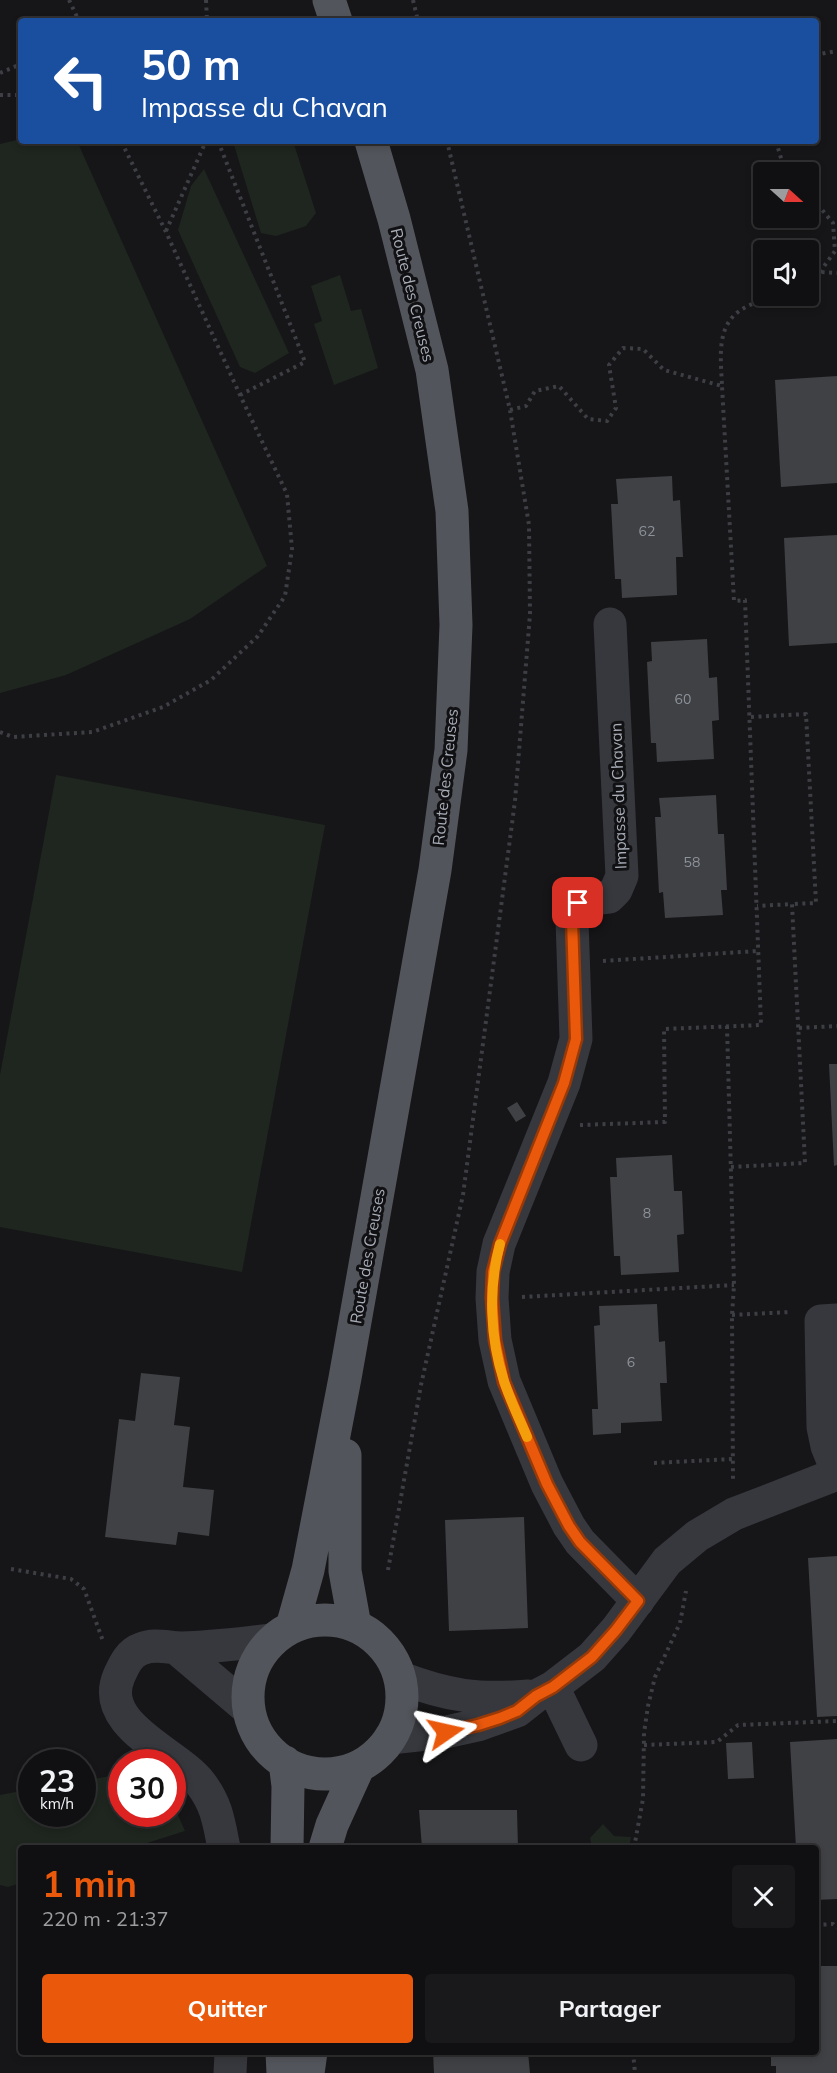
<!DOCTYPE html>
<html lang="fr">
<meta charset="utf-8">
<style>
:root{--surface:#101012;--page:#19191b;--text:#f1f3f6;--muted:#9c9d9f;--line:#303032;--accent:#ea580c}
body{margin:0;font-family:Mulish,sans-serif;background:var(--page);color:var(--text);height:100vh;display:flex;flex-direction:column;font-size:22px;white-space:nowrap}
*{box-sizing:border-box;margin:0}
p{font-size:20px;color:var(--muted)}
.icon{flex:none;width:33px;height:33px;fill:none;stroke:currentColor;stroke-width:2;stroke-linecap:round;stroke-linejoin:round}
.map{position:relative;flex:1;overflow:hidden}
.panel{position:absolute;left:18px;top:1845px;width:801px;height:210px;display:flex;flex-direction:column;background:var(--surface);border-radius:6px;box-shadow:0 3px 9px #0003,0 0 0 2px var(--line)}
.panel>*{flex:none}
.hud{position:absolute;left:18px;top:18px;width:801px;height:126px;border-radius:6px;box-shadow:0 3px 9px #0003,0 0 0 2px var(--line);background:#1a4fa0;color:#fff;overflow:hidden}
.needle{width:39px;rotate:111deg}
.tools{position:absolute;left:753px;top:162px;display:grid;gap:12px}
.tools a{display:grid;place-items:center;width:66px;height:66px;border-radius:6px;background:var(--surface);box-shadow:0 3px 9px #0003,0 0 0 2px var(--line);font-size:30px}
.speed{position:absolute;left:18px;top:1749px;display:flex;gap:12px;font-size:30px;font-weight:700;text-align:center}
.speed>*{display:grid;place-content:center;width:78px;height:78px;border-radius:50%;background:var(--surface);box-shadow:0 3px 9px #0003,0 0 0 2px var(--line);line-height:1}
.speed small{font-size:15px;font-weight:400}
.speed .limit{border:9px solid #d22;background:#fff;color:#111}
.pin{position:absolute;display:grid;place-items:center;width:51px;height:51px;color:#fff;margin:-26px;border-radius:12px;box-shadow:0 3px 9px #0006}
.me{position:absolute;width:66px;margin:-33px;rotate:79deg;stroke-linejoin:round;filter:drop-shadow(0 0 4px #0008)}
.turn{display:flex;align-items:center;gap:21px;height:126px;padding:0 24px;font-size:27px}
.turn .icon{width:78px;height:78px;stroke-width:2.5}
.turn b{display:block;font-size:42px;line-height:51px}
.round{display:grid;place-items:center;flex:none;width:63px;height:63px;border-radius:6px;background:var(--page)}
.head{display:flex;align-items:center;justify-content:space-between;height:102px;padding:0 24px}
h1{font-size:36px;font-weight:700;line-height:45px;color:var(--accent)}
.primary-button{display:flex;gap:12px;margin-top:auto;padding:12px 24px}
.primary-button a{flex:1;height:69px;border-radius:6px;background:var(--accent);color:#fff;font-size:24px;font-weight:700;line-height:69px;text-align:center}
.primary-button a+a{background:var(--page);color:var(--text)}
.map>svg:first-child{display:block}
.green{fill:#1e261f}
.building{fill:#404145}
.lines{fill:none;stroke-linecap:round;stroke-linejoin:round}
.path{stroke:#3d3f44;stroke-width:4;stroke-dasharray:3 4.5;stroke-linecap:butt}
.minor{stroke:#37383d;stroke-width:33}
.major{stroke:#53555c;stroke-width:33}
.route-casing{stroke:#983908;stroke-width:15}
.route{stroke:#ea580c;stroke-width:10}
.slow{stroke:#f59e0b;stroke-width:10}
.labels{text-anchor:middle;stroke-width:6;stroke-linejoin:round;paint-order:stroke}
.number-label{font-size:14px;fill:#8e929b}
.street-label{font-size:16px;fill:#a8adb8;stroke:#111113}
</style>
<div class="map">
<svg width="837" height="2073" viewBox="0 0 837 2073">
<rect width="100%" height="100%" fill="#161618"/>
<path class="green" d="M 21,139 L 21,141 L 77,141 L 267,566 L 190,619 L 66,675 L 0,693 L 0,144 Z
M 237,141 L 293,141 L 316,213 L 306,226 L 276,236 L 261,233 L 234,145 Z
M 204,169 L 289,353 L 255,373 L 240,367 L 178,230 L 191,186 Z
M 340,275 L 351,311 L 361,309 L 378,368 L 334,385 L 314,324 L 322,321 L 311,286 Z
M 56,775 L 325,825 L 242,1272 L 0,1227 L 0,1075 Z
M 121,1774 L 122,1814 L 172,1814 L 173,1804 L 185,1831 L 131,1848 L 21,1848 L 21,1883 L 8,1887 L 0,1885 L 0,1795 L 31,1789 L 32,1814 L 82,1814 L 83,1781 Z
M 603,1824 L 614,1836 L 631,1837 L 629,1848 L 592,1848 L 590,1838 Z"/>
<path class="building" d="M 837,376 L 837,483 L 781,487 L 775,380 Z
M 672,476 L 673,501 L 680,500 L 683,557 L 676,557 L 677,595 L 622,598 L 621,579 L 615,579 L 611,504 L 618,504 L 616,479 Z
M 837,535 L 837,643 L 789,646 L 784,538 Z
M 707,639 L 709,678 L 717,677 L 719,720 L 712,721 L 714,759 L 657,762 L 656,743 L 651,743 L 647,662 L 652,661 L 651,642 Z
M 716,795 L 718,834 L 724,834 L 727,890 L 721,890 L 723,915 L 665,918 L 663,892 L 659,893 L 655,817 L 661,817 L 659,798 Z
M 829,1064 L 837,1064 L 837,1165 L 834,1166 Z
M 517,1102 L 526,1116 L 516,1122 L 507,1108 Z
M 672,1155 L 674,1191 L 682,1191 L 684,1234 L 677,1235 L 679,1272 L 621,1275 L 620,1256 L 614,1256 L 610,1177 L 617,1177 L 616,1158 Z
M 657,1304 L 659,1342 L 665,1341 L 667,1383 L 660,1383 L 662,1421 L 621,1423 L 621,1433 L 593,1435 L 592,1409 L 598,1409 L 594,1326 L 600,1325 L 599,1306 Z
M 141,1373 L 180,1377 L 174,1425 L 190,1427 L 183,1487 L 214,1490 L 209,1536 L 178,1532 L 176,1545 L 105,1537 L 119,1419 L 135,1421 Z
M 524,1517 L 528,1628 L 449,1631 L 445,1520 Z
M 837,1556 L 837,1716 L 817,1717 L 808,1558 Z
M 837,1739 L 837,1899 L 816,1900 L 816,1848 L 796,1848 L 790,1742 Z
M 752,1742 L 754,1778 L 728,1779 L 726,1743 Z
M 419,1810 L 517,1810 L 518,1848 L 422,1848 Z
M 816,1960 L 818,1960 L 818,1966 L 837,1966 L 837,2073 L 776,2073 L 776,2066 L 771,2066 L 771,2052 L 816,2052 Z
M 433,2052 L 528,2052 L 530,2073 L 434,2073 Z"/>
<g class="lines">
<path class="path" d="M 69,0 L 79,21
M 206,0 L 207,21
M 413,0 L 418,21
M 816,57 L 820,54 L 837,51
M 0,73 L 21,64
M 0,95 L 21,95
M 218,141 L 305,362 L 240,395
M 776,141 L 783,165 L 790,172
M 808,193 L 833,223 L 835,251 L 820,272
M 166,231 L 206,141
M 808,278 L 820,272 L 837,273
M 510,410 L 526,406 L 535,391 L 559,386 L 588,419 L 607,421 L 616,408 L 609,365 L 623,348 L 643,349 L 664,370 L 722,386 C 721,358 715,324 744,308 C 754,302 766,300 776,296
M 751,717 L 806,714 L 816,903 L 792,904
M 0,732 L 13,737 L 92,732 L 163,707 L 211,680 L 258,636 L 285,596 L 292,549 L 287,494 L 240,395 L 166,232 L 121,141
M 603,961 L 758,951
M 727,1026 L 734,1285 L 732,1315 L 733,1481
M 799,1028 L 837,1026
M 580,1125 L 665,1122 L 664,1029 L 761,1025 L 745,600 L 734,601 L 722,386
M 731,1167 L 805,1163 L 792,904 L 757,906
M 522,1297 L 734,1285
M 732,1315 L 790,1312
M 654,1463 L 733,1459
M 11,1569 L 71,1579 L 84,1589 L 103,1641
M 388,1570 L 421,1385 L 463,1195 L 515,801 L 530,614 L 529,525 L 510,410 L 447,141
M 644,1745 L 717,1742 L 738,1725 L 837,1721
M 634,1848 L 643,1799 L 644,1733 L 648,1706 L 655,1677 L 680,1623 L 686,1591
M 816,1925 L 833,1924 L 837,1928
M 633,2052 L 635,2073"/>
<path class="minor" d="M 610,624 L 622,876 L 616,890 L 609,897 L 591,899 L 578,903 L 572,920 L 576,1039 L 564,1083 L 499,1244 L 493,1272 L 492,1298 L 495,1340 L 504,1381 L 547,1484 L 569,1526 L 580,1542 L 638,1601
M 837,1320 L 821,1321 L 823,1427 L 827,1446 L 837,1471
M 176,1648 L 248,1709
M 401,1678 C 448,1696 478,1700 528,1696
M 553,1687 L 581,1745
M 390,1738 L 446,1732 L 478,1725 L 517,1711 L 536,1696 L 553,1687 L 592,1657 L 616,1630 L 667,1561 L 697,1536 L 734,1514 L 837,1474
M 224,1848 C 219,1823 217,1805 201,1784 C 177,1752 98,1726 119,1676 C 124,1665 129,1653 141,1649 C 155,1643 168,1648 182,1648 C 213,1647 243,1643 273,1640
M 230,2073 L 231,2052"/>
<path class="major" d="M 329,0 L 336,21
M 345,1455 L 345,1571 L 355,1626
M248 1697a77 77 0 1 1 154 0a77 77 0 1 1-154 0Z
M 292,1627 L 308,1570 L 345,1378 L 435,870 L 451,750 L 456,625 L 452,511 L 432,370 L 394,219 L 371,141
M 285,1762 L 288,1786 L 287,1848
M 325,1848 L 332,1825 L 357,1770
M 282,2052 L 283,2073
M 308,2073 L 311,2052"/>
</g>
<g class="lines">
<g class="route-casing">
<path id="route" d="M 446,1732 L 478,1725 L 500,1718 L 517,1711 L 536,1696 L 553,1687 L 592,1657 L 616,1630 L 638,1601 L 580,1542 L 569,1526 L 547,1484 L 504,1382 L 495,1340 L 492,1298 L 493,1272 L 500,1244 L 564,1083 L 576,1039 L 572,920 L 578,903"/>
</g>
<use href="#route" class="route"/>
<path class="slow" d="M 500,1244 C 488,1288 490,1338 504,1381 C 510,1400 519,1418 527,1437"/>
</g>
<g class="labels">
<g class="number-label">
<text x="647" y="536">62</text>
<text x="683" y="704">60</text>
<text x="692" y="867">58</text>
<text x="647" y="1218">8</text>
<text x="631" y="1367">6</text>
</g>
<g class="street-label">
<text transform="translate(413 295) rotate(76)" y="6">Route des Creuses</text>
<text transform="translate(445 777) rotate(-84)" y="6">Route des Creuses</text>
<text transform="translate(618 796) rotate(-92)" y="6">Impasse du Chavan</text>
<text transform="translate(367 1256) rotate(-80)" y="6">Route des Creuses</text>
</g>
</g>
</svg>
<div class="tools">
<a><svg class="needle" viewBox="-14 -14 28 28"><path d="M0-13l5 13h-10z" fill="#e53935"/><path d="M0 13l5-13h-10z" fill="#9c9d9f"/></svg></a>
<a><svg class="icon" aria-label="sound" viewBox="0 0 24 24"><path d="M4 9h4l5-4v14l-5-4H4zM17 9q2 3 0 6"/></svg></a>
</div>
<div class="speed"><div>23<small>km/h</small></div><div class="limit">30</div></div>
<div class="pin" style="left:578px;top:903px;background:#d93025"><svg class="icon" aria-label="arrive" viewBox="0 0 24 24"><path d="M6 21V4h12l-3 4 3 4H6"/></svg></div>
<svg class="me" style="left:446px;top:1732px" viewBox="-20 -20 40 40"><path d="M0-17L14 15 0 8-14 15z" fill="#ea580c" stroke="#fff" stroke-width="4"/></svg>
<div class="hud">
<div class="turn"><svg class="icon" aria-label="left" viewBox="0 0 24 24"><path d="M17 20v-9H6M10 6l-5 5 5 5"/></svg><div><b>50 m</b>Impasse du Chavan</div></div>
</div>
<section class="panel">
<div class="head"><div><h1>1 min</h1><p>220 m · 21:37</p></div><a class="round"><svg class="icon" aria-label="close" viewBox="0 0 24 24"><path d="M6 6l12 12M18 6L6 18"/></svg></a></div>
<div class="primary-button"><a>Quitter</a><a>Partager</a></div>
</section>
</div>
